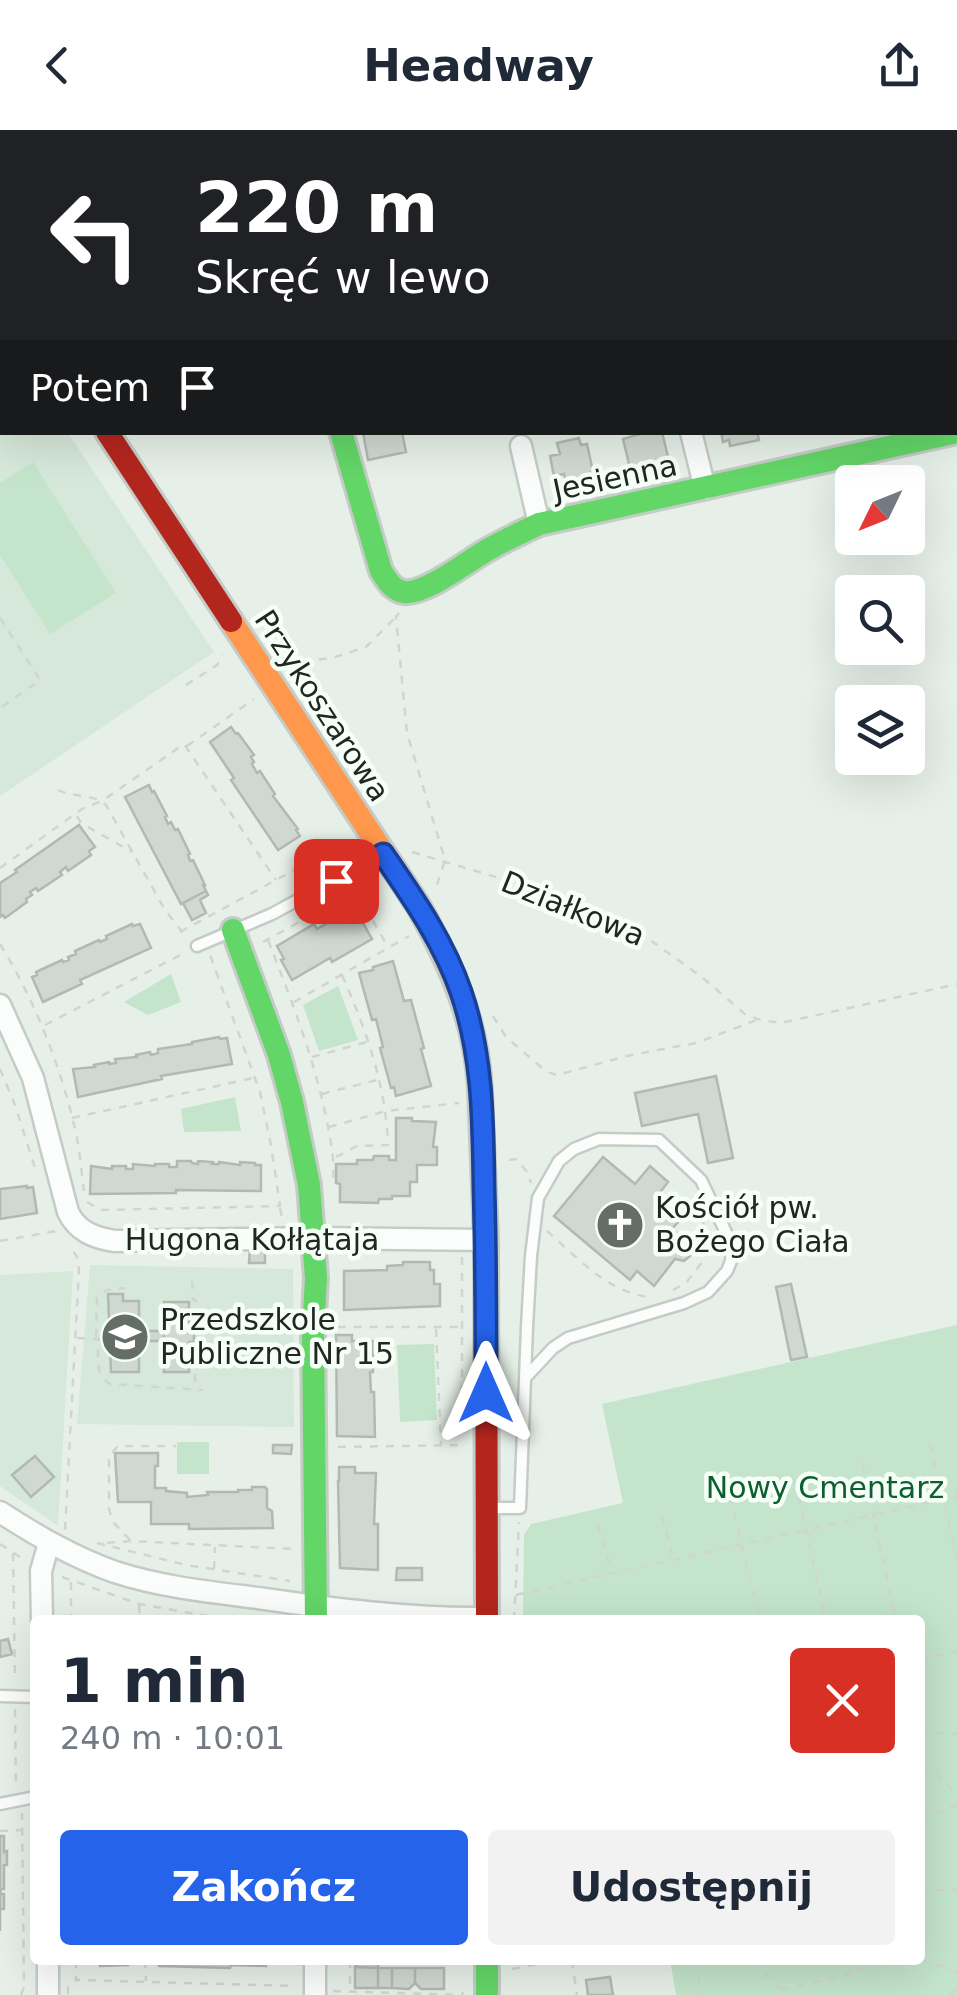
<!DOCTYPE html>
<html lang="pl">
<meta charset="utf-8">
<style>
:root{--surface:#fff;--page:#f2f2f3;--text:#1f2937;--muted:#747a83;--accent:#2563eb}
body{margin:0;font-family:"DejaVu Sans",sans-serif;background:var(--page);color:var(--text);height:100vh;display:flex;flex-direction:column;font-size:38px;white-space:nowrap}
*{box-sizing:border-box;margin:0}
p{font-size:32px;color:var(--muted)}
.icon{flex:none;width:55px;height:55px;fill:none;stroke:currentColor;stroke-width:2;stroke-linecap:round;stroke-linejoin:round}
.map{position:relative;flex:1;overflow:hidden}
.side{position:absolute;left:30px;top:1485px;width:895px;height:350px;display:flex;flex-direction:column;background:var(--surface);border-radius:10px;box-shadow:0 10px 40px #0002}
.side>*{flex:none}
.guide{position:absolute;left:0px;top:0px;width:958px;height:305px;box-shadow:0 10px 40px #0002;background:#202124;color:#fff;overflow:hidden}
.needle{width:65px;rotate:227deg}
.tools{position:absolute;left:835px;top:335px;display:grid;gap:20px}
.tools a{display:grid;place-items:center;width:90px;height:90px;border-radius:10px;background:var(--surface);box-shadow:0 10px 40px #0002;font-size:50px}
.pin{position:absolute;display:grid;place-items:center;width:85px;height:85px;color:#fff;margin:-42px;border-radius:20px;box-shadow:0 5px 15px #0006}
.me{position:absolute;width:110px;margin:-55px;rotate:0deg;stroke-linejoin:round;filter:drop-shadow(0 0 8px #0008)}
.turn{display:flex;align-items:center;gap:35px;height:210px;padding:0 30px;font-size:45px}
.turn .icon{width:130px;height:130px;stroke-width:2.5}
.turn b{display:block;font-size:70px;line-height:85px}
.then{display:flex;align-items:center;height:95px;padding:0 30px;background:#0003;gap:20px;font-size:38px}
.round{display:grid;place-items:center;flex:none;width:105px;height:105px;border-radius:10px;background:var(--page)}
.overview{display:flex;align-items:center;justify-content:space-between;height:170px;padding:0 30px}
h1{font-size:60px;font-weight:700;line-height:75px}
.primary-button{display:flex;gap:20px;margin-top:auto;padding:20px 30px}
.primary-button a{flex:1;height:115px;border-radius:10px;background:var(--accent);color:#fff;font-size:40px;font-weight:700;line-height:115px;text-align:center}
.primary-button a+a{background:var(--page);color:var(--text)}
header{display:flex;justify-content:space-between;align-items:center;height:130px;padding:0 30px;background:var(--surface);font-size:45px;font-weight:700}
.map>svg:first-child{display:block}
.built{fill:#d6e8da}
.green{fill:#c4e4cb}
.building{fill:#d0d8d2;stroke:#b2b9b3;stroke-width:2.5}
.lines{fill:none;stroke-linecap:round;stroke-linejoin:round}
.lane-casing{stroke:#c5ccc6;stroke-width:15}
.street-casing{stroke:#c5ccc6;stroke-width:25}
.fast-casing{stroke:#c5ccc6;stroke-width:28}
.slow-casing{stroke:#c5ccc6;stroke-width:28}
.jam-casing{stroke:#c5ccc6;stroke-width:28}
.path{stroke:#d1d4d2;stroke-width:2.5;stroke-dasharray:8 8;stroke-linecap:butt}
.lane{stroke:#fbfdfc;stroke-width:10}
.street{stroke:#fbfdfc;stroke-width:20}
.fast{stroke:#63d668;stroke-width:22}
.slow{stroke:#ff974d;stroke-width:22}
.jam{stroke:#b3261e;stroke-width:22}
.route-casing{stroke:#184099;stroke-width:25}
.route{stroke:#2563eb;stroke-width:18}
.labels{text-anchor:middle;stroke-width:9;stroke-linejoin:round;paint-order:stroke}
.street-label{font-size:30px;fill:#202621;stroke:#f5fff7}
.poi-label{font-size:30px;fill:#202621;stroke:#f5fff7;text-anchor:start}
.park-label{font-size:30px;fill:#0d5f2e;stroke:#f5fff7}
</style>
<header><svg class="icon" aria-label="back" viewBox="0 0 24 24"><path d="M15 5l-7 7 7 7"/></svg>Headway<svg class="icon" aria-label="share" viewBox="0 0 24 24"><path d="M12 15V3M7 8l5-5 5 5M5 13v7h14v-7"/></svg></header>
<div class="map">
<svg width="957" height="1865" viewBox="0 0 957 1865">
<rect width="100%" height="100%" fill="#e6f0e8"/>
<path class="built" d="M 2,280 L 2,302 L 68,303 L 214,522 L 0,666 L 0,282 Z
M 90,1135 L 293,1139 L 294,1297 L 77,1294 Z
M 73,1141 L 58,1396 L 0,1356 L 0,1145 Z"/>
<path class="green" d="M 0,0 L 167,0 L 164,2 L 2,2 L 2,111 L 0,107 Z
M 805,0 L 957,0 L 957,35 L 955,35 L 955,2 L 805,2 Z
M 33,332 L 116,463 L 50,504 L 0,425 L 0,353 Z
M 171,844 L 181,872 L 148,885 L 124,872 Z
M 338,856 L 358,910 L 319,921 L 303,875 Z
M 235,967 L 241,1001 L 184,1002 L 181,979 Z
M 957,1195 L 957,1865 L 676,1865 L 670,1830 L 920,1830 L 920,1490 L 696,1490 L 694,1485 L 671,1490 L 523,1490 L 524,1405 L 531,1394 L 623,1373 L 602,1274 Z
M 434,1214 L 437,1290 L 400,1292 L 397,1215 Z
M 177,1312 L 209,1312 L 209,1344 L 177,1344 Z"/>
<path class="building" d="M 363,302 L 402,302 L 406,322 L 368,330 Z
M 647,302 L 662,302 L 668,327 L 659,330 L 660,333 L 640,338 L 640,335 L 630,338 L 623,309 Z
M 721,302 L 757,302 L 759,310 L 730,316 L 729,310 L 723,312 Z
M 579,308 L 581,315 L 587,314 L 593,342 L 588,343 L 590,351 L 567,356 L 564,344 L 554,346 L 550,326 L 560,324 L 557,313 Z
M 231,597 L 236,604 L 238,603 L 254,625 L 251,627 L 254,632 L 252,634 L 257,643 L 260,641 L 275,664 L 273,666 L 298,699 L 296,700 L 300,706 L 278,720 L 231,650 L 234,648 L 210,612 Z
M 149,655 L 152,662 L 154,661 L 167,686 L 165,687 L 168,694 L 171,692 L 175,700 L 178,699 L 190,724 L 188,725 L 190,731 L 193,730 L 205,755 L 203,755 L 206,761 L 181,774 L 125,667 Z
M 79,695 L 95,717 L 89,721 L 91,725 L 68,741 L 66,737 L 60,742 L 62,745 L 38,761 L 36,758 L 30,762 L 32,765 L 26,769 L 27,772 L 5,788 L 3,785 L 0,787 L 0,753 L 17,742 L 15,740 Z
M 206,761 L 208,765 L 200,770 L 206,783 L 192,790 L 183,773 Z
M 354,777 L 372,809 L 332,832 L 330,828 L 292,850 L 281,830 L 284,829 L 277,816 L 314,794 L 317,799 Z
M 132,794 L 133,796 L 140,794 L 151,818 L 80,850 L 82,854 L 43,872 L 32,847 L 37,845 L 36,842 L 62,830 L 63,832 L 69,830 L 68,827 L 76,824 L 75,821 L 99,810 L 100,812 L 107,809 L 106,806 Z
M 393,831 L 404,871 L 411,870 L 424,918 L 421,919 L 431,956 L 396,966 L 394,957 L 391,958 L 380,918 L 383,917 L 376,889 L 372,890 L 359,843 L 373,840 L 373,837 Z
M 219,907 L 220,909 L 227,908 L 232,934 L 161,946 L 162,949 L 78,967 L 73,939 L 95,937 L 94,935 L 109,932 L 109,934 L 116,933 L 115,929 L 137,927 L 136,925 L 150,922 L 151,925 L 158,923 L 158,919 L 192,914 L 192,912 Z
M 716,946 L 733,1028 L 708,1033 L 698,984 L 642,996 L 635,963 Z
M 396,988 L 412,988 L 412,991 L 436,992 L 433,1017 L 437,1017 L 437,1035 L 417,1035 L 417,1052 L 410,1052 L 410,1066 L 392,1066 L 392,1069 L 379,1069 L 378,1073 L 340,1072 L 340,1054 L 336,1053 L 336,1034 L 357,1034 L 357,1030 L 373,1030 L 374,1026 L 389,1026 L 389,1030 L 396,1030 Z
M 603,1027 L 635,1054 L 650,1036 L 668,1052 L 654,1070 L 679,1091 L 672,1099 L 690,1113 L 692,1120 L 690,1126 L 684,1131 L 675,1129 L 654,1156 L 637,1141 L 630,1150 L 554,1086 Z
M 177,1031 L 191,1031 L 192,1033 L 198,1034 L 198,1031 L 213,1032 L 212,1034 L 219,1034 L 219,1032 L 240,1035 L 240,1032 L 255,1033 L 255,1035 L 261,1035 L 261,1061 L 176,1060 L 176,1063 L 90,1064 L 91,1036 L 112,1039 L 112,1036 L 126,1036 L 126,1039 L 133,1039 L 133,1034 L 155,1036 L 155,1034 L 169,1034 L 169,1037 L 177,1037 Z
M 27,1056 L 27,1058 L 33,1057 L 37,1083 L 0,1089 L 0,1059 Z
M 250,1118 L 265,1119 L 265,1133 L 249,1133 Z
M 403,1132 L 430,1132 L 430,1140 L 434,1140 L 434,1154 L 440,1154 L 440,1176 L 344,1180 L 344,1141 L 387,1140 L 387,1136 L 403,1135 Z
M 791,1154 L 807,1227 L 791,1230 L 776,1157 Z
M 108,1164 L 123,1164 L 123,1171 L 139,1171 L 139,1242 L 111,1242 Z
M 164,1172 L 189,1172 L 189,1203 L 194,1203 L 194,1212 L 189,1212 L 189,1242 L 164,1242 Z
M 139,1201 L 164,1201 L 164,1211 L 139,1211 Z
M 336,1205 L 352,1205 L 352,1211 L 373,1211 L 373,1242 L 370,1242 L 371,1262 L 374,1262 L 375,1307 L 337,1306 Z
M 273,1315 L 292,1315 L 291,1324 L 273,1323 Z
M 115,1323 L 158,1323 L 158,1336 L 155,1336 L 155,1358 L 166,1358 L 166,1361 L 187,1363 L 187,1367 L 208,1365 L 207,1362 L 238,1362 L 238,1360 L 252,1360 L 252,1357 L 265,1357 L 267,1359 L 267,1378 L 272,1381 L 273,1398 L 189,1399 L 189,1394 L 151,1394 L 151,1372 L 118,1372 Z
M 35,1326 L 54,1347 L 31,1367 L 12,1345 Z
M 339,1337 L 355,1337 L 355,1343 L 376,1343 L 374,1394 L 378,1394 L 378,1440 L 340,1438 L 338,1351 L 339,1351 Z
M 397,1438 L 422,1438 L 422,1450 L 396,1450 Z
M 8,1509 L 12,1524 L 0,1527 L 0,1511 Z
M 0,1706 L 4,1706 L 4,1722 L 7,1721 L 7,1735 L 4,1735 L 4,1759 L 1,1759 L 0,1764 L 4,1764 L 4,1779 L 0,1779 L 0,1801 Z
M 100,1830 L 128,1830 L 128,1835 L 100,1836 Z
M 159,1830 L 302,1830 L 302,1834 L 266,1833 L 266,1836 L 231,1835 L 230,1838 L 159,1836 Z
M 359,1830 L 378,1830 L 378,1838 L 355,1837 Z
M 355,1837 L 378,1838 L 378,1858 L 355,1858 Z
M 378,1838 L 392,1838 L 392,1858 L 378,1858 Z
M 392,1838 L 415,1838 L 415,1853 L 409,1859 L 392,1858 Z
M 415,1838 L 444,1838 L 444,1859 L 421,1859 L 415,1853 Z
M 610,1847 L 613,1865 L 588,1865 L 586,1850 Z"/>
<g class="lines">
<g class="lane-casing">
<path id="lane" d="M 197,816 L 272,784 L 382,724
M 487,1378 L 520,1378 L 527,1197 L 531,1126 L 538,1068 L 559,1031 L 574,1019 L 599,1009 L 659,1010 L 701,1050 L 732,1115 L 731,1131 L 727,1141 L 708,1162 L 684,1173 L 568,1208 L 553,1218 L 526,1247
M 0,1566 L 35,1567
M 0,1674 L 35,1667"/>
</g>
<g class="street-casing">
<path id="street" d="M 250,0 L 251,2
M 795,0 L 796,2
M 190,2 L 193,0
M 0,243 L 2,241
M 691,302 L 705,359
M 521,316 L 539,394
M 0,875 L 33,948 L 68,1082 C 77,1101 94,1108 115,1111 L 314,1108 L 486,1110
M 0,1382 C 37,1406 73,1427 115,1442 C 161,1457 210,1462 258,1468 C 333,1479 410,1489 487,1488
M 42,1490 L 41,1441 L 49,1413
M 48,1830 L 48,1865
M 315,1865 L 315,1830"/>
</g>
<g class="fast-casing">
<path id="fast" d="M 0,141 L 2,144
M 341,302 L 381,441 C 387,450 392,460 404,462 C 425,465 469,430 489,419 C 505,410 522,402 539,394 L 957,302
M 233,800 L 279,925 L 292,972 L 309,1055 L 316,1148 L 313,1203 L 316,1490
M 487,1830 L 487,1865"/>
</g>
<g class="slow-casing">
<path id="slow" d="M 231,491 L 419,777 C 452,837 476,890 480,959"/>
</g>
<g class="jam-casing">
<path id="jam" d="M 107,302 L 231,491
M 480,959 L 486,1110 L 487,1490"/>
</g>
<path class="path" d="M 0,172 L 2,176
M 0,180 L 2,184
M 0,216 L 2,215
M 0,277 L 2,275
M 399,483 L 396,487 L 407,603 L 445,730 L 435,761
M 0,488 L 40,550 L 0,578
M 287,533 L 332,528 L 366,517 L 395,488
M 186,555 L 217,535 L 223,525
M 187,616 L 254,569
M 58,660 C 74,668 92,663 106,675 L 165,780 L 187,808
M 77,686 L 81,693 L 132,722
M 412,722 L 506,750 L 635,799 L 703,848 L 746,885 L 761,890 L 781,893 L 957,854
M 0,738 L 82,679 L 102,671 L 184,614 L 276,750
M 357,763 L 388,817
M 180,802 L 348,711
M 268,810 C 290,866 312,923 325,982 C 330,1006 335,1028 333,1053
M 263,812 L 374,751
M 0,814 C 35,871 60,934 75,999 C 80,1020 81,1040 84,1061
M 294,872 L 409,806
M 493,886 L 506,907 L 547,942 L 557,945 L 631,925 L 696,913 L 757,890
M 45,895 L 184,823
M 312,927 L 367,912
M 0,939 L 15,975 L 36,1041
M 322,964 L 377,950
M 72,988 L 253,948
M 329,997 L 386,981 L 459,973
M 336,1027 L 357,1016 L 388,1015 C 386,956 366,899 342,845
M 509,1030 L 516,1029 L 527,1042 L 531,1053
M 87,1072 L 101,1080 L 280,1076 L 271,1015 L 260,962 L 210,825
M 280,1078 L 282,1088 L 288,1087
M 547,1101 C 577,1127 610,1165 652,1167
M 0,1111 L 56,1101
M 462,1127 L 462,1259
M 192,1151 L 193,1170 L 196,1170 L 195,1258
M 673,1160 L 686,1153 L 710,1122 L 708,1104 L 696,1076
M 338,1197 L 460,1197
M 436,1199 L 441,1315
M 96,1207 L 97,1167 L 107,1160 L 125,1158
M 77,1208 L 99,1209 C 98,1227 94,1242 110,1254 L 203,1260
M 930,1314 L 957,1427
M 338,1317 L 465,1315
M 862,1333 L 896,1490
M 795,1350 L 826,1490
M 730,1367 L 760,1490
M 662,1386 L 673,1428
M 598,1395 L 611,1441
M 65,1400 L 79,1139 L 77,1127 L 70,1116
M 130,1410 L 113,1392 L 109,1379 L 109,1326 L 118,1316 L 176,1316
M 97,1413 L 186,1435 L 290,1451
M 107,1413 L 131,1411 L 294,1419
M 0,1414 L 23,1429
M 13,1423 L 15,1551
M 214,1439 L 215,1417
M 62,1447 L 139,1474 L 230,1490
M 71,1452 L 71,1490
M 516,1465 L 957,1366
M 139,1475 L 140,1490
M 514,1490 L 519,1392
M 920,1529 L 957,1521
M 15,1579 L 16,1656
M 920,1602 L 957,1604
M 920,1638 L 937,1645 L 957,1665
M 920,1689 L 957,1675
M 0,1701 L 22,1700
M 920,1760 L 957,1760
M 920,1829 L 957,1842
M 76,1830 L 76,1850 L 295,1856
M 145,1830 L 146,1851
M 350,1830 L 350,1861
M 572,1830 L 577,1865
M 695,1830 L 702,1865
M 755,1830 L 759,1838 L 787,1865
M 512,1839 L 560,1830
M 781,1860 C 812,1851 849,1850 876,1830
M 333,1861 L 462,1865 L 463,1862
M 68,1864 L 68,1857 L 76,1850
M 21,1865 L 24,1857 L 22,1683
M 950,1865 L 957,1858"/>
<use href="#lane" class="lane"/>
<use href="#street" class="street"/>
<use href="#fast" class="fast"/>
<use href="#slow" class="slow"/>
<use href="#jam" class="jam"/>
</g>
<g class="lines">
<g class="route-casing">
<path id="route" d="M 336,751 L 383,724 C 413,768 444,812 461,862 C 483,926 483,991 484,1058 C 486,1126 486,1195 486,1263"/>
</g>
<use href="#route" class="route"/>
</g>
<defs>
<g id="church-disc" transform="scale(2.5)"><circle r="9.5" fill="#656d67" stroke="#f5fff7"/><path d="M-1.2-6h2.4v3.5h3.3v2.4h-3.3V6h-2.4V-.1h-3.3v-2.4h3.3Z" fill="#fff"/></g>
<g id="school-disc" transform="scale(2.5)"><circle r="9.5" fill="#656d67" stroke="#f5fff7"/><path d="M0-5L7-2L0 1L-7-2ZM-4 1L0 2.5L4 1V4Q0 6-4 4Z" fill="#fff"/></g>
</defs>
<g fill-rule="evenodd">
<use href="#church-disc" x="620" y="1095"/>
<use href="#school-disc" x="125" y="1207"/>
</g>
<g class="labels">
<g class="street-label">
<text transform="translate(615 348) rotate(-12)" y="10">Jesienna</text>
<text transform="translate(322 576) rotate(57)" y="10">Przykoszarowa</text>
<text transform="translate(573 779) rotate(22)" y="10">Działkowa</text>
<text x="252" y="1120">Hugona Kołłątaja</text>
</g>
<g class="poi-label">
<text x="655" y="1088">Kościół pw.<tspan x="655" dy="34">Bożego Ciała</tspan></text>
<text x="160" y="1200">Przedszkole<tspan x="160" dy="34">Publiczne Nr 15</tspan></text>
</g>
<g class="park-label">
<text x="825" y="1368">Nowy Cmentarz</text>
</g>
</g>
</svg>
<div class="tools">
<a><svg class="needle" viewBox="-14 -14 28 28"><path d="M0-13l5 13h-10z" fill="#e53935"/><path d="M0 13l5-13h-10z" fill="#747a83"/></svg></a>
<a><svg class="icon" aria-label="search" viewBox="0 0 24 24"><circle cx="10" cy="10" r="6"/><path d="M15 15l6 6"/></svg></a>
<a><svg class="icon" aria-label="layers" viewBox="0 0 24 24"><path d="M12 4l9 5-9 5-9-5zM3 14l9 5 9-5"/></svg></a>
</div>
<div class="pin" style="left:336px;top:751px;background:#d93025"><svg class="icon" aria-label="arrive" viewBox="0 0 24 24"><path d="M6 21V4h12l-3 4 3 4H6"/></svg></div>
<svg class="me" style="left:486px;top:1263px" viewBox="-20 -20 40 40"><path d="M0-17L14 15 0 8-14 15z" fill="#2563eb" stroke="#fff" stroke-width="4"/></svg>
<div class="guide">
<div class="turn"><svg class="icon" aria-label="left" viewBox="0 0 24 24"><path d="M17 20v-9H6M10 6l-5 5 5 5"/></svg><div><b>220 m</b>Skręć w lewo</div></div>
<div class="then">Potem<svg class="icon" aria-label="arrive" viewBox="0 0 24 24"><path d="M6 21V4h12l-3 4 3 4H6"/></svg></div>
</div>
<section class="side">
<div class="overview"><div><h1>1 min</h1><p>240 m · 10:01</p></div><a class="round" style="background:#d93025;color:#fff"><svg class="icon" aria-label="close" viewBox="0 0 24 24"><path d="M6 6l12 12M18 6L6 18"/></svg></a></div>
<div class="primary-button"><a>Zakończ</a><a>Udostępnij</a></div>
</section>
</div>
